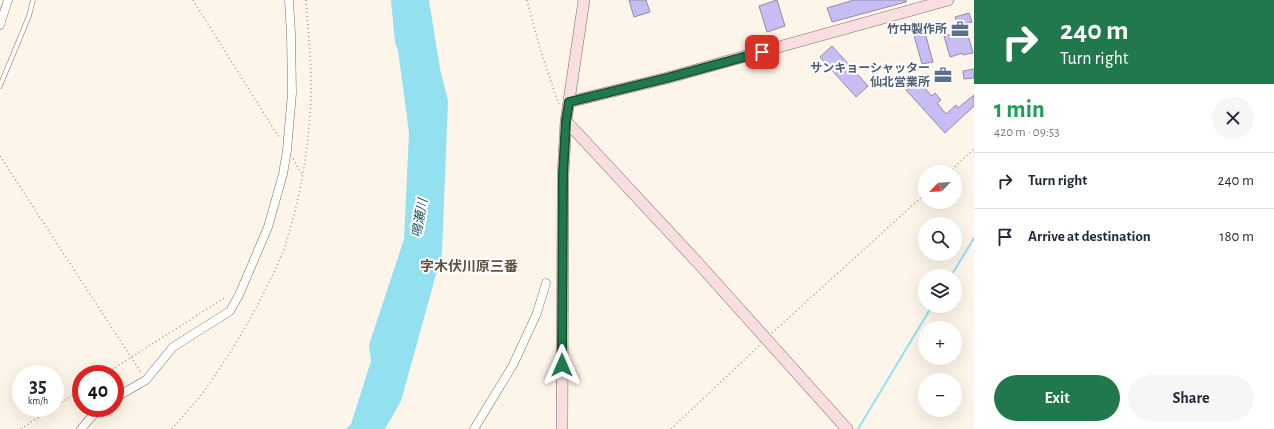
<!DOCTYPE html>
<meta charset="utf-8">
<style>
:root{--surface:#fff;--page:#f6f6f7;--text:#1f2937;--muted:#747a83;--line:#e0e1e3;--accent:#20784c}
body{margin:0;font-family:"Alegreya Sans","Noto Sans JP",sans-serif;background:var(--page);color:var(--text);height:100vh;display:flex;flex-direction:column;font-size:15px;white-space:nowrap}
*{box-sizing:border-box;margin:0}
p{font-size:13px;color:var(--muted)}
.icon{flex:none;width:22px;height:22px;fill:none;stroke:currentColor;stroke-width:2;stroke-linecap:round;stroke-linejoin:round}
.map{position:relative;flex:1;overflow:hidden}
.panel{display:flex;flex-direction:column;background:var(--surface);width:300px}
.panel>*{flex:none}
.guide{background:#20784c;color:#fff;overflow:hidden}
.needle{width:26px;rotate:245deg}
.fabs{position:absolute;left:918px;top:165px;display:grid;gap:8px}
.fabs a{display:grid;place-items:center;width:44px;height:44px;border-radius:50%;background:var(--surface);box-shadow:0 4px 16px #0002;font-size:20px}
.speed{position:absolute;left:12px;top:365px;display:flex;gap:8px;font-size:20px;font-weight:700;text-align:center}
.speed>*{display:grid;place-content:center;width:52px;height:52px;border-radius:50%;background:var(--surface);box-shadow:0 4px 16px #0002;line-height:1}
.speed small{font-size:10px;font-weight:400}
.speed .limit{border:6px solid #d22;background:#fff;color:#111}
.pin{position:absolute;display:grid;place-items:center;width:34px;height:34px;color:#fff;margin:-17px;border-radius:8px;box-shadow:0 2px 6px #0006}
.me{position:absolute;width:44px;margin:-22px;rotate:0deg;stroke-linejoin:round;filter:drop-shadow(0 0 3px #0008)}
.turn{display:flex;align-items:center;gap:14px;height:84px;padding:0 20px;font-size:18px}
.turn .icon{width:52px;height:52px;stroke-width:2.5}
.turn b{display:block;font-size:28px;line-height:34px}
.round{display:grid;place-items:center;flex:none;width:42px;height:42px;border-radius:21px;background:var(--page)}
.overview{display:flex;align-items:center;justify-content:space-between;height:68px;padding:0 20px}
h1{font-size:24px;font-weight:600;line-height:30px;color:#1e9e55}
.button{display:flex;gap:8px;margin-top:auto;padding:8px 20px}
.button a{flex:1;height:46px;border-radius:24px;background:var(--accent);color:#fff;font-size:16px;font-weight:600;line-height:46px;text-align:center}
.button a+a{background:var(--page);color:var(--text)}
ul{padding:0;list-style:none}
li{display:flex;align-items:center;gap:12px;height:56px;padding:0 20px;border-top:1px solid var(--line)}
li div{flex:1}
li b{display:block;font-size:15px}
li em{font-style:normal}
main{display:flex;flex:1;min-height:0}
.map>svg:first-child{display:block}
.water{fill:#92e0f0}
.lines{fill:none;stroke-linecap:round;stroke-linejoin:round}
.stream{stroke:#92e0f0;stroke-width:2}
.building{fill:#c7bcf4;stroke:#918ea2}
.lane-casing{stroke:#7c705f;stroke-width:5}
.street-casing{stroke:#7c705f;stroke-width:9}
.secondary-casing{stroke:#7c705f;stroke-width:12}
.path{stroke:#a19a91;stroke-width:1.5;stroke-dasharray:1 3;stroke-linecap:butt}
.lane{stroke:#fff;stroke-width:4}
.street{stroke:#fff;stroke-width:8}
.secondary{stroke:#f8dee1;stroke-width:11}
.route-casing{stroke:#154e31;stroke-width:10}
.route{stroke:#20784c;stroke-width:7}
.labels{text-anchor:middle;stroke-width:4;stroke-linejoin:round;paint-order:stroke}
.service-label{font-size:12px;font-weight:bold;fill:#4e5e75;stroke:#fff;text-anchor:end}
.water-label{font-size:13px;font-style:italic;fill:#0f535f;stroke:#fff}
.quarter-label{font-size:14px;font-weight:bold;fill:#5e5342;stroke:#fff}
</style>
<main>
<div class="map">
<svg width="974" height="429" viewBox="0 0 974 429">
<rect width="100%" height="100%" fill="#fef5ea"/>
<path class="water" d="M 391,0 L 429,0 L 440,69 L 448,101 L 442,253 L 401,401 L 385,429 L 346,429 L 351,424 L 371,361 L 369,345 L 404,239 L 409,133 L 398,50 L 395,43 Z"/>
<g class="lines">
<path class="stream" d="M 951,276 L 974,238
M 858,429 L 932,306"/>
</g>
<path class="building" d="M 629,0 L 646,0 L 650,12 L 634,17 Z
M 777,0 L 785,26 L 767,32 L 759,6 Z
M 854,0 L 906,0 L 906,2 L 832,22 L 827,8 Z
M 969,13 L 972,22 L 965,24 L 973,53 L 963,55 L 963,53 L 950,57 L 944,36 L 960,32 L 955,17 Z
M 924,29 L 933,62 L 922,64 L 913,32 Z
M 832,46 L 868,86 L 856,97 L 820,57 Z
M 974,69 L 974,78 L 964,79 L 963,71 Z
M 917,80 L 932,96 L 935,93 L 941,100 L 937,103 L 946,114 L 956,105 L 958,108 L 974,95 L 974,106 L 945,133 L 906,90 L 910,87 L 907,85 L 912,81 L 914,83 Z"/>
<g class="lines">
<g class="lane-casing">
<path id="lane" d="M 0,86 L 29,16 L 33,0"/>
</g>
<g class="street-casing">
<path id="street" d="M 0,25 L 8,0
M 115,398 L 146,380 L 173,347 L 230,311 L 239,295 L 268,227 L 283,174 L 287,150 L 292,93 L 291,34 L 289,0
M 81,429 L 99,408
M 474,429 L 513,365 L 537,313 L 546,283"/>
</g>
<g class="secondary-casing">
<path id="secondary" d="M 569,102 L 667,78 L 948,0
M 566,121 L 699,264 L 847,429
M 562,429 L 563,175 L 566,121 L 584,0"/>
</g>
<path class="path" d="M 193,0 L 280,139
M 527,0 L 540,49 L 559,105
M 0,156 L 142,374
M 293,159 L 303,176
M 949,172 L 974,149
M 772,333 L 925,194
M 105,374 L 226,297
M 55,407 L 81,390
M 21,429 L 53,408
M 172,429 C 183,415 197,402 207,387 C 232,351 255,313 274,272 C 279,261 285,249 288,236 C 302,190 309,144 311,96 C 312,64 308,32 306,0
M 671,429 L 760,345"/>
<use href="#lane" class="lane"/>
<use href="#street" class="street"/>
<use href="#secondary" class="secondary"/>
</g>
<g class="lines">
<g class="route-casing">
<path id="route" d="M 562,365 L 563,175 L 566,121 L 569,102 L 667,78 L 762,52"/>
</g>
<use href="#route" class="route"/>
</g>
<defs>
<g id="office-bare" transform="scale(1.38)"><path d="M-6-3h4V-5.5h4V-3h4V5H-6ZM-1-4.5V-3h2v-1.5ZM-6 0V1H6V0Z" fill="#5c6f8a" stroke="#fff" stroke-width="2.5" paint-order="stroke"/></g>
</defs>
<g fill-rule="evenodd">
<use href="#office-bare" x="960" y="29"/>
<use href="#office-bare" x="943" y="75"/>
</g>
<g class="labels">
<g class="service-label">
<text x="947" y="33">竹中製作所</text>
<text x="930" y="72">サンキョーシャッター<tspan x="930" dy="14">仙北営業所</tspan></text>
</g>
<g class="water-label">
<text transform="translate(419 218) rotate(-80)" y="5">鳴瀬川</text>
</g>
<g class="quarter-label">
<text x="469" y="271">字木伏川原三番</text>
</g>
</g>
</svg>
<div class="fabs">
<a><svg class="needle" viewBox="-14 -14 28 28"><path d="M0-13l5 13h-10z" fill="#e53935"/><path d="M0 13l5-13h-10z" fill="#747a83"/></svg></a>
<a><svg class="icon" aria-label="search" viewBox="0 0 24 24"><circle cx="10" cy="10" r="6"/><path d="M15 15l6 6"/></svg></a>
<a><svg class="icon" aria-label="layers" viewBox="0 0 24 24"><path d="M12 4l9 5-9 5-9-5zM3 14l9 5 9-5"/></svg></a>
<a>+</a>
<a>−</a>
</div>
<div class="speed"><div>35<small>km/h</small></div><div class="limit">40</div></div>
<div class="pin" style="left:762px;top:52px;background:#d93025"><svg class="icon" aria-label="arrive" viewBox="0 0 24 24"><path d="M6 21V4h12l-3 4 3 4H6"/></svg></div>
<svg class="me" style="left:562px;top:365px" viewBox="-20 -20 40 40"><path d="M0-17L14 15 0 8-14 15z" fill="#20784c" stroke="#fff" stroke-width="4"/></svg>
</div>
<section class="panel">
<div class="guide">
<div class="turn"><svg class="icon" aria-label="right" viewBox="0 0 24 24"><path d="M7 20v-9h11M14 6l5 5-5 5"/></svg><div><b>240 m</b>Turn right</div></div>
</div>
<div class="overview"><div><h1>1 min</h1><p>420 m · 09:53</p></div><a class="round"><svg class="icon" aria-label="close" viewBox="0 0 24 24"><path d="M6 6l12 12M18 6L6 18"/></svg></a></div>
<ul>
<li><svg class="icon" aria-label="right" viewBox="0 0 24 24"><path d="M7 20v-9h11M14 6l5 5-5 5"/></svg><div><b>Turn right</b></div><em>240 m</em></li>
<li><svg class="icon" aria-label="arrive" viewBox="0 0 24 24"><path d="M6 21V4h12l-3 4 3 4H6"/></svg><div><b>Arrive at destination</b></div><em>180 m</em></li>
</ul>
<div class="button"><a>Exit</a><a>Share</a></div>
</section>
</main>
